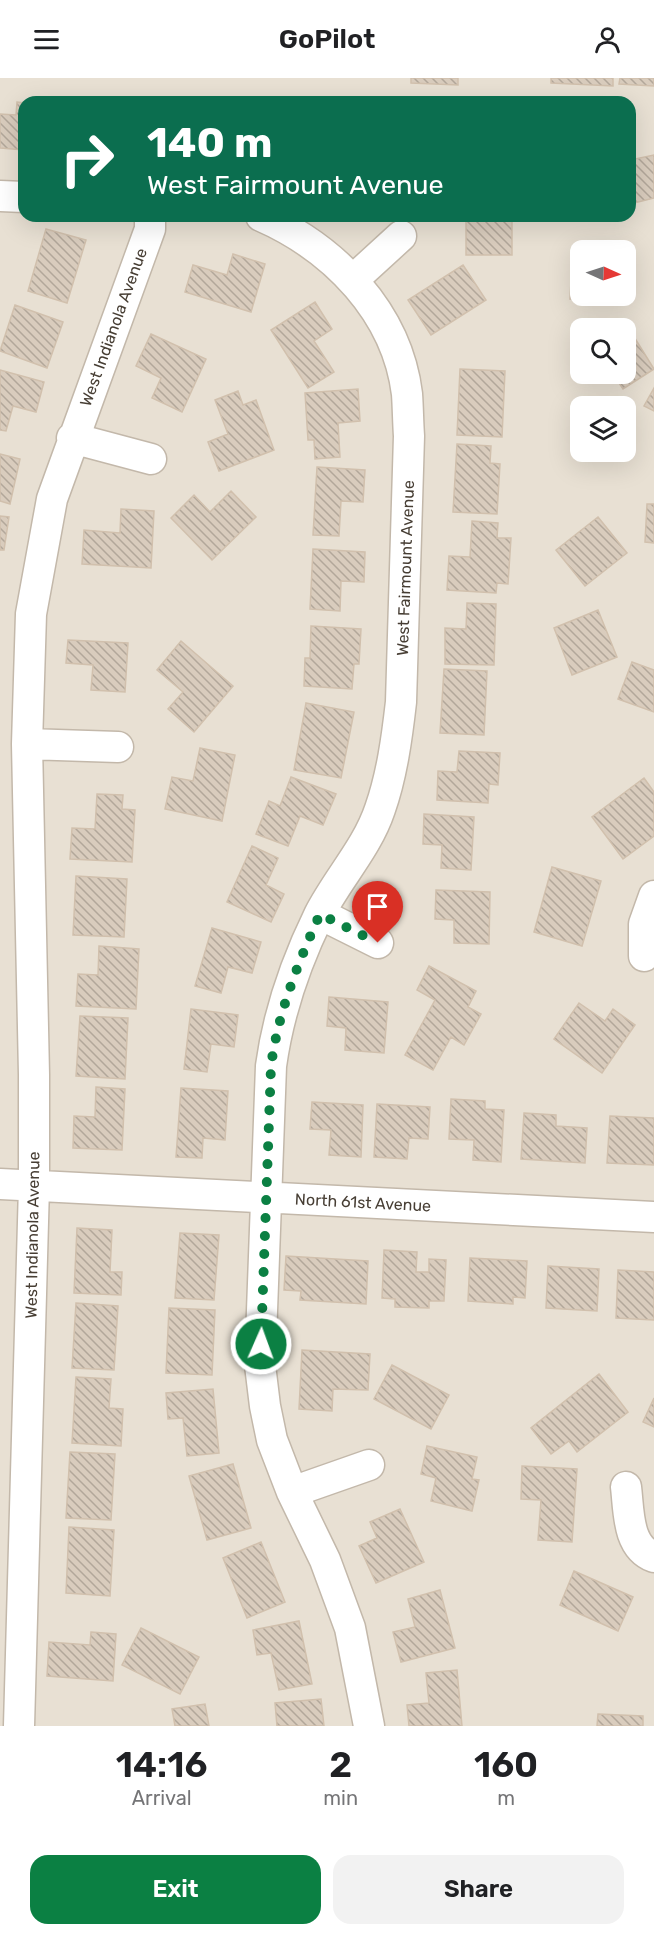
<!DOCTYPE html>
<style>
:root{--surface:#fff;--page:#f2f2f2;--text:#202124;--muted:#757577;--accent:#0b8043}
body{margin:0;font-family:Rubik,sans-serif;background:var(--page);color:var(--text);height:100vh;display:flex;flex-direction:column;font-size:22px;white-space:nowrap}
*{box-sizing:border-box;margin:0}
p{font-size:20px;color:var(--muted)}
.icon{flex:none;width:33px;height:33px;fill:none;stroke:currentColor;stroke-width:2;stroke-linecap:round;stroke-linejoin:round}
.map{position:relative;height:1648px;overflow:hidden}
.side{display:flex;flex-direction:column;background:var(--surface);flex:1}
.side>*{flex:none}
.top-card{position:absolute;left:18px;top:18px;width:618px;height:126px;border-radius:18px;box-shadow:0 6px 24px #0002;background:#0b6e4f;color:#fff;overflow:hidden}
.needle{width:39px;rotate:93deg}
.fabs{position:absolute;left:570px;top:162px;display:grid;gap:12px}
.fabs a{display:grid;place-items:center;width:66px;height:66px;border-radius:12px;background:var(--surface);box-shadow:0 6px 24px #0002;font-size:30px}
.pin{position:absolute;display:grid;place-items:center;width:51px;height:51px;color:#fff;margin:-62px -26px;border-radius:50% 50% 50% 0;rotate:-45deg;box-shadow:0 0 6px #0007}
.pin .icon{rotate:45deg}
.me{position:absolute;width:66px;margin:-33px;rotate:2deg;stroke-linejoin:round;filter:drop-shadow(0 0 4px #0008)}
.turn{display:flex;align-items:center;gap:21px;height:126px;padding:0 30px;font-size:27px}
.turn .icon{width:78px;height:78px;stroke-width:2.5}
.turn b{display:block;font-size:42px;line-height:51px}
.eta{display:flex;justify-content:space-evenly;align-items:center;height:102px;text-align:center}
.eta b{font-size:36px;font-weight:600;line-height:42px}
.action{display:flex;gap:12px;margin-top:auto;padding:12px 30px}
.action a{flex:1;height:69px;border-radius:18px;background:var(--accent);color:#fff;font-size:24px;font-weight:600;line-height:69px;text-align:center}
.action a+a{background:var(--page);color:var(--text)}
header{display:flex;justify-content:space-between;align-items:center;height:78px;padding:0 30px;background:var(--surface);font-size:27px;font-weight:600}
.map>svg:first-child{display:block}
.residential{fill:#e8e0d3;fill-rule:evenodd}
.building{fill:url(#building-back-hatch);stroke:#d1c0ad;stroke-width:1.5}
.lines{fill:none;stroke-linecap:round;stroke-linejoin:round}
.minor-casing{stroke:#c3b8aa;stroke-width:33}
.minor{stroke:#fff;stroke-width:30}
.route{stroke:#0b8043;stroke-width:10;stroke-dasharray:0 18}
.labels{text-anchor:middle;stroke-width:4.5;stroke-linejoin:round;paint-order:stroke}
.street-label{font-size:16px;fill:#473e34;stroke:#fff}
</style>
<header><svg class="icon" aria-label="menu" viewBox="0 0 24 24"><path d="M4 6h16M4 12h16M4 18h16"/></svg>GoPilot<svg class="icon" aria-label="person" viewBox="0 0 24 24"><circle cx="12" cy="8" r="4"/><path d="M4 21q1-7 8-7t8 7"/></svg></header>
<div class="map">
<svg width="654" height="1648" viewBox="0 0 654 1648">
<defs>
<pattern id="building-back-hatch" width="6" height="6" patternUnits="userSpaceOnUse" patternTransform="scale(1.5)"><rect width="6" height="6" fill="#d9ccbd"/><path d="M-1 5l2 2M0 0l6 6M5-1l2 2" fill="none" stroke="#b2a79a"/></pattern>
</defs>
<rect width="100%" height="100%" fill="#f4eee5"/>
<path class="residential" d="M 0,0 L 654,0 L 654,1648 L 0,1648 ZM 24,24 L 630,24 L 630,138 L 24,138 ZM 580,172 L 626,172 L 626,218 L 580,218 ZM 580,250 L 626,250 L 626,296 L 580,296 ZM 580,328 L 626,328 L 626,374 L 580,374 Z"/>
<path class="building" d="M 411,0 L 458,0 L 458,7 L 411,5 Z
M 551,0 L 613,0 L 613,8 L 551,5 Z
M 620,0 L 654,0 L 654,8 L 619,6 Z
M 17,24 L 24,25 L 24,72 L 0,70 L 0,36 L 16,37 Z
M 654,77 L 654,120 L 630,126 L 630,82 Z
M 466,138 L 512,138 L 512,177 L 466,177 Z
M 46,151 L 86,162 L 67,225 L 28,213 Z
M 573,169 L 613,171 L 580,172 L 580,218 L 611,218 L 611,223 L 570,221 Z
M 233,176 L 265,186 L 251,234 L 185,214 L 193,187 L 227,197 Z
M 463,187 L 486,222 L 431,257 L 408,222 Z
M 315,224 L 332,251 L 314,263 L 334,294 L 308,310 L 271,252 Z
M 15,227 L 63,244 L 47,290 L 0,273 Z
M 631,254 L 654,291 L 623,311 L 613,296 L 626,296 L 626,257 Z
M 151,256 L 206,281 L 182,334 L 152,320 L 161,300 L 136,288 Z
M 460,291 L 505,293 L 502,359 L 457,357 Z
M 0,292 L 44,304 L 36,334 L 13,328 L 6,353 L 0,352 Z
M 654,310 L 654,333 L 644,328 Z
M 358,311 L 360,343 L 338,345 L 340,379 L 315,381 L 314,362 L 308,362 L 305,315 Z
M 238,313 L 243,327 L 256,322 L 274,372 L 219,393 L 208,364 L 228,356 L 215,322 Z
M 457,366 L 491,368 L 490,385 L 500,386 L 497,436 L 453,434 Z
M 0,376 L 20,381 L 10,426 L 0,423 Z
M 317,389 L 365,392 L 363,424 L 341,423 L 339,458 L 313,457 Z
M 231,413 L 256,439 L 212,482 L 171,440 L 194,417 L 210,434 Z
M 647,426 L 654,426 L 654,465 L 645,464 Z
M 121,431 L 154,433 L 151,490 L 82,486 L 84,452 L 120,455 Z
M 0,438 L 9,439 L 4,472 L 0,472 Z
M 598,439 L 627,475 L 585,508 L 556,472 Z
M 472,443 L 498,445 L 497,460 L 511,460 L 508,506 L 497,505 L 496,515 L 447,512 L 449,478 L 470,479 Z
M 313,471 L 365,474 L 364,504 L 341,503 L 340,533 L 310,531 Z
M 467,525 L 496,526 L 494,587 L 445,586 L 445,550 L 466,551 Z
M 598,532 L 617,579 L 572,597 L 554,550 Z
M 311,548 L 361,551 L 359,586 L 354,586 L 352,611 L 304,608 L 305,580 L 310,580 Z
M 68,562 L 128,565 L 125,614 L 91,612 L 93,587 L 66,585 Z
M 181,563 L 233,608 L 194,654 L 168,631 L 183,614 L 157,592 Z
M 632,584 L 654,592 L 654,634 L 618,621 Z
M 444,591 L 487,593 L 484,657 L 440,655 Z
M 306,625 L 354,634 L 341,700 L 294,692 Z
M 200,670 L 235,677 L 222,743 L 165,731 L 172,699 L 193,703 Z
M 459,673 L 500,675 L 498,707 L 489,706 L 488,725 L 437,722 L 438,693 L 457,694 Z
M 291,699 L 336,716 L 323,747 L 300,738 L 288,768 L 256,756 L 269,723 L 280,728 Z
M 644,700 L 654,714 L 654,758 L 623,781 L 592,739 Z
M 97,716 L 123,717 L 122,731 L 135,732 L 132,784 L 70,781 L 72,750 L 95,751 Z
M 424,736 L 474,739 L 471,792 L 441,790 L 442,767 L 423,766 Z
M 252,768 L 278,780 L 266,807 L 284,816 L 271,844 L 227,824 Z
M 552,789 L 601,803 L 582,868 L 534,854 Z
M 76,798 L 127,801 L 124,859 L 73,857 Z
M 436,812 L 490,814 L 489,866 L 454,865 L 454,842 L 435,841 Z
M 212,850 L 261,864 L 252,895 L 228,889 L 221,915 L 195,908 Z
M 99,868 L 139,871 L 136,931 L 76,928 L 78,896 L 98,897 Z
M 429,888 L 476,913 L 468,929 L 481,936 L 464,967 L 451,959 L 433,992 L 405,977 L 435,922 L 417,912 Z
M 329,919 L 388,924 L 384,975 L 345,972 L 346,950 L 327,948 Z
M 579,925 L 605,943 L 613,931 L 635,947 L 602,995 L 554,961 Z
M 191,931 L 238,937 L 234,969 L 211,966 L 207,994 L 184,991 Z
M 80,938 L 128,940 L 125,1001 L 76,998 Z
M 96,1009 L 125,1011 L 122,1072 L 73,1070 L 74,1038 L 95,1039 Z
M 181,1010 L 228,1013 L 225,1062 L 203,1060 L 202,1080 L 176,1079 Z
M 451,1021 L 485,1023 L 485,1031 L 504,1032 L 501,1084 L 473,1082 L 474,1062 L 449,1061 Z
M 312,1024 L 363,1027 L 361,1079 L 329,1077 L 331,1052 L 310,1051 Z
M 377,1026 L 430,1029 L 428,1061 L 409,1060 L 407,1081 L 374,1079 Z
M 524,1035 L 556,1037 L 556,1048 L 587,1050 L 585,1085 L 521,1081 Z
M 610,1038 L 654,1040 L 654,1087 L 607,1085 Z
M 77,1150 L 112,1152 L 110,1194 L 122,1194 L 121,1217 L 74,1215 Z
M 180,1155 L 219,1157 L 214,1222 L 175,1220 Z
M 384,1172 L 417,1174 L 416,1194 L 429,1194 L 429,1181 L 446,1182 L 444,1223 L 429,1223 L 429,1230 L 395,1229 L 395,1221 L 382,1220 Z
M 286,1178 L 368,1183 L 366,1226 L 300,1222 L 301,1213 L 284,1212 Z
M 470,1180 L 527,1183 L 525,1220 L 513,1219 L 513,1226 L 468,1223 Z
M 548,1188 L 599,1191 L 597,1233 L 546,1230 Z
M 618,1192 L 654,1194 L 654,1242 L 616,1240 Z
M 76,1225 L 118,1228 L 114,1292 L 72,1290 Z
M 169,1230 L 215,1232 L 212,1297 L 166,1295 Z
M 302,1272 L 370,1276 L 368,1312 L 333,1311 L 332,1333 L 299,1331 Z
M 392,1287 L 449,1317 L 431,1351 L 374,1321 Z
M 599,1296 L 628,1334 L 577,1374 L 569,1363 L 551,1376 L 531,1350 Z
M 76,1299 L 111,1301 L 109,1330 L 123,1331 L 121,1368 L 72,1365 Z
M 213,1311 L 219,1375 L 187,1378 L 183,1340 L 168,1341 L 166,1315 Z
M 654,1320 L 654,1349 L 643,1344 Z
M 427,1368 L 477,1379 L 472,1401 L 479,1402 L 472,1433 L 431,1423 L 436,1400 L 421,1396 Z
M 70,1374 L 115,1376 L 111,1442 L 66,1440 Z
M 233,1386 L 251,1450 L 207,1462 L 189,1398 Z
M 522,1388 L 577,1391 L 572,1464 L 538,1462 L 541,1422 L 521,1421 Z
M 400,1431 L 424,1484 L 376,1505 L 359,1468 L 377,1460 L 370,1444 Z
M 69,1449 L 114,1452 L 110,1518 L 66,1515 Z
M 261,1464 L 285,1524 L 247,1540 L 223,1480 Z
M 574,1493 L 633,1519 L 618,1553 L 560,1527 Z
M 440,1512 L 455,1570 L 401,1584 L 393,1554 L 415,1549 L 408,1521 Z
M 299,1543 L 312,1606 L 279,1612 L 271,1575 L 257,1577 L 253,1552 Z
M 141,1550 L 199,1579 L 180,1616 L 122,1587 Z
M 91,1554 L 116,1556 L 113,1603 L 47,1598 L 49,1564 L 90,1567 Z
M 457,1592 L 462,1648 L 409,1648 L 407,1627 L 429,1625 L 426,1595 Z
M 321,1621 L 324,1648 L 277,1648 L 275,1625 Z
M 205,1626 L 209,1648 L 175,1648 L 172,1631 Z
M 598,1636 L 643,1638 L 643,1648 L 597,1648 Z"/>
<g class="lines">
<g class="minor-casing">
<path id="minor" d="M 0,118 L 24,119
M 261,138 C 334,170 397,234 407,316 C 408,330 408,344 409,358 L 401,624 C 397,659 392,697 380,731 C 367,770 338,800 319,837 C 296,884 278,937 271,988 L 260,1287 L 265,1328 L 272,1362 L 292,1414 L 325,1482 L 350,1550 L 369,1648
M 354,201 L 401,158
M 72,360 L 151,381
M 27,666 L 118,669
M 320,836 L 378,865
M 644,878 L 644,846 L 654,818
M 0,1106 L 654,1139
M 626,1409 C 629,1433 627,1469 654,1479
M 292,1414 L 369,1387
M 19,1648 L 34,1108 L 34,997 L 27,666 L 31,536 L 52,421 L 150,151 L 150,138"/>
</g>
<use href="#minor" class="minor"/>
</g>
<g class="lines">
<path class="route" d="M 261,1266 L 271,988 C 278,935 298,885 320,836 L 378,865"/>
</g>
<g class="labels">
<g class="street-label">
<text transform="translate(113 249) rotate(-70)" y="6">West Indianola Avenue</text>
<text transform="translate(405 490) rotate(-88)" y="6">West Fairmount Avenue</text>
<text transform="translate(363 1124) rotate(3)" y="6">North 61st Avenue</text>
<text transform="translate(32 1157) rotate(-89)" y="6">West Indianola Avenue</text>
</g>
</g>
</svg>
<div class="fabs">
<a><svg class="needle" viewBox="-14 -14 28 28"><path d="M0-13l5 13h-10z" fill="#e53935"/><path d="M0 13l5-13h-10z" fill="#757577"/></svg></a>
<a><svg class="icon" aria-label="search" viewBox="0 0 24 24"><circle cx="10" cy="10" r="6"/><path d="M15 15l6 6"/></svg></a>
<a><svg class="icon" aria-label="layers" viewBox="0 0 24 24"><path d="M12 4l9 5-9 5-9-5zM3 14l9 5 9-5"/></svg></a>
</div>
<div class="pin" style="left:378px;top:865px;background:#d93025"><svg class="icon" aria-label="arrive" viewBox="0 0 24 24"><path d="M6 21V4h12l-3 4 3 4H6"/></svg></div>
<svg class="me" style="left:261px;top:1266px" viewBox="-20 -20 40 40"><circle r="17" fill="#0b8043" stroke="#fff" stroke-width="3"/><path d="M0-11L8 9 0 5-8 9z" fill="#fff"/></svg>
<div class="top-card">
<div class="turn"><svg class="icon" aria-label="right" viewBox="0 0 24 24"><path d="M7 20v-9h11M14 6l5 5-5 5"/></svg><div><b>140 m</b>West Fairmount Avenue</div></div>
</div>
</div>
<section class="side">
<div class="eta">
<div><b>14:16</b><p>Arrival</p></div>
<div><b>2</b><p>min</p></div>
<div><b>160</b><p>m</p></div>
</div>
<div class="action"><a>Exit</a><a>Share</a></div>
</section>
